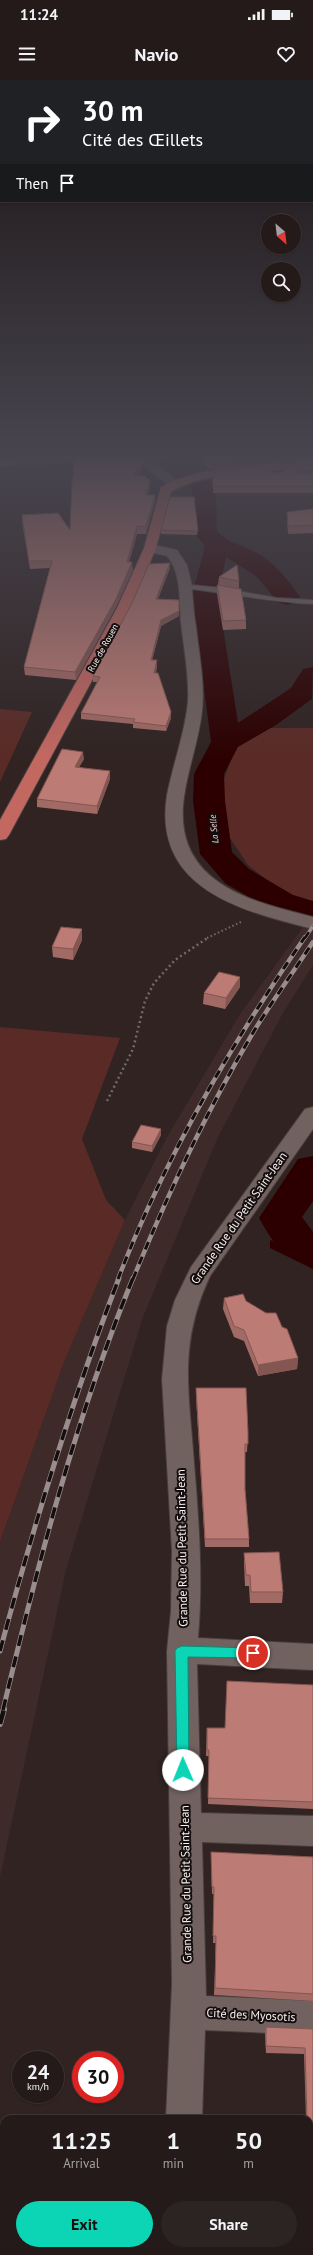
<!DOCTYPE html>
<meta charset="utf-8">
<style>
:root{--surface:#241a1a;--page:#2c2323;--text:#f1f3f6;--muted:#a3a1a2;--line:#413839;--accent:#0cd5b5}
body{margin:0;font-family:"PT Sans",sans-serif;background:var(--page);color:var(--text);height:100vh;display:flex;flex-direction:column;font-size:15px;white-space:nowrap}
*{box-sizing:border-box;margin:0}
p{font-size:13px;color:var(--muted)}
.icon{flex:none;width:22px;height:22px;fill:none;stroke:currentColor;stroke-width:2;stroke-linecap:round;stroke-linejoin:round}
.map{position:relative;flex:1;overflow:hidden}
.side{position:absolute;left:0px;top:2035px;width:313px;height:140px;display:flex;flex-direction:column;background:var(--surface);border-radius:12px 12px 0 0;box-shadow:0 1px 3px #0004,0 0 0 1px var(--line)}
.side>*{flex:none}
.hud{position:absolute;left:0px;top:0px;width:313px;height:122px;box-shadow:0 1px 3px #0004,0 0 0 1px var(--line);background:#202124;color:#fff;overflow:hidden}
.needle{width:26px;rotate:152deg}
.controls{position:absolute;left:261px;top:134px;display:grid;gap:8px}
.controls a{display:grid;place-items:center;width:40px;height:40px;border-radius:50%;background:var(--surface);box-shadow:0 1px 3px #0004,0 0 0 1px var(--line);font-size:20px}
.speed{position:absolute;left:12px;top:1971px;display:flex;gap:8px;font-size:20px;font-weight:700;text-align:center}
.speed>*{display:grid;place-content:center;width:52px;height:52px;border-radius:50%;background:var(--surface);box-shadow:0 1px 3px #0004,0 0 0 1px var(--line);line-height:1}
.speed small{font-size:10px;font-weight:400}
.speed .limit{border:6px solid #d22;background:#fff;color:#111}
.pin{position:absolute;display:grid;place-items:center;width:34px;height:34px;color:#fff;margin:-17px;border:2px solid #fff;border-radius:50%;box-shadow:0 1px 4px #0007}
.me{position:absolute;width:44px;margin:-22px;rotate:359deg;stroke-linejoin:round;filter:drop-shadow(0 0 3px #0008)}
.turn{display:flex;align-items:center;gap:14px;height:84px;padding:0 16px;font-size:18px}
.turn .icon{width:52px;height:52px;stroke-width:2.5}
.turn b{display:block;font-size:28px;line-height:34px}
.then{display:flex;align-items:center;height:38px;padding:0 16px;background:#0003;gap:8px;font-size:15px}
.eta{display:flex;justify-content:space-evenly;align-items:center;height:68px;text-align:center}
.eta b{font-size:24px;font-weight:800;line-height:28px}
.button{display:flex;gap:8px;margin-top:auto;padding:8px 16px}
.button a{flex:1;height:46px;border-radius:24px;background:var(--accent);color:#111;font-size:16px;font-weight:800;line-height:46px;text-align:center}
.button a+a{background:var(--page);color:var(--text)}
.status{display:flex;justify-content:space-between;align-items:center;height:28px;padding:0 20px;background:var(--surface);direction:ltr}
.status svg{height:11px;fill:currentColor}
header{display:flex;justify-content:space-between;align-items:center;height:52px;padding:0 16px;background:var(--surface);font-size:18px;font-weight:800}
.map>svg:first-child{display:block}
.built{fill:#3e2a28}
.green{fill:#5a2b26}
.water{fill:#2c0000}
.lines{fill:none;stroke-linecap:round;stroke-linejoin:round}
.river{fill:#2c0000;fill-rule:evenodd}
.lane-casing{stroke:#493e3d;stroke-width:2}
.street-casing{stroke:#493e3d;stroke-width:2}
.secondary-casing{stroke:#493e3d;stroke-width:2}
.primary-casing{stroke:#493e3d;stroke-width:2}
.path-far1{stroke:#746968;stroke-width:2;stroke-dasharray:1.5 2.5;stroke-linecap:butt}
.path{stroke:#746968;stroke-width:2.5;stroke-dasharray:2 3;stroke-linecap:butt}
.lane{fill:#716260;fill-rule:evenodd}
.street{fill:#716260;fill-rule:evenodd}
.secondary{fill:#716260;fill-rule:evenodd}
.primary{fill:#c36861;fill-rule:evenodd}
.rail-far3-casing{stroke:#998e8d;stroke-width:3.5}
.rail-far2-casing{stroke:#998e8d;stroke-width:4.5}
.rail-far1-casing{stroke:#998e8d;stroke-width:5}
.rail-casing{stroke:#998e8d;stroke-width:6}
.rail-far3{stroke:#140e0e;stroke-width:2.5;stroke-dasharray:7;stroke-linecap:butt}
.rail-far2{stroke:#140e0e;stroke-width:3;stroke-dasharray:8;stroke-linecap:butt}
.rail-far1{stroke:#140e0e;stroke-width:3.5;stroke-dasharray:11;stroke-linecap:butt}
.rail{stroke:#140e0e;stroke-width:4.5;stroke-dasharray:14;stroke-linecap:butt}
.wall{fill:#a26a64}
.shaded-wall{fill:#845651}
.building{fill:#bc7b74;stroke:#845651}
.route{fill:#0cd5b5;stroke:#088a76}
.labels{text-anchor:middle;stroke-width:4;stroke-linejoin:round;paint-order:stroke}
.far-street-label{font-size:9px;fill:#f8efee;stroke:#140e0e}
.far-water-label{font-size:9px;font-style:italic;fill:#f7cfca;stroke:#140e0e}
.near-street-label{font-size:12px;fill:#f8efee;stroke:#140e0e}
</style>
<div class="status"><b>11:24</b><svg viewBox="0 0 49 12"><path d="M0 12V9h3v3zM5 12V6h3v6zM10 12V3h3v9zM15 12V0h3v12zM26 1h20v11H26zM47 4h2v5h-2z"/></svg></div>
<header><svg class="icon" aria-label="menu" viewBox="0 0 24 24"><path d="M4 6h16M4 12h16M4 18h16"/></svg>Navio<svg class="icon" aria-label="heart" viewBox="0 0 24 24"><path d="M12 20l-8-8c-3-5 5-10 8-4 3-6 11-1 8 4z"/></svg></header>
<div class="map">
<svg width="313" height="2175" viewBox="0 0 313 2175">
<rect width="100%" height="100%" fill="#302322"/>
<path class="built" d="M 303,847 L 313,850 L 313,885 L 283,933 L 218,1057 L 143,1237 L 66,1490 L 0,1797 L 0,1462 L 64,1282 L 125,1140 L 167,1057 L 240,934 Z"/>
<path class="green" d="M 0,629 L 32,632 L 0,702 Z
M 271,648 L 313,648 L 313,823 L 278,809 L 248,785 L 228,755 L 223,702 L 237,663 Z
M 0,947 L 120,958 L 82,1059 L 106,1120 L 125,1140 L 64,1282 L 0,1462 Z"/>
<path class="water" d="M 270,1160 L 313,1176 L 313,1189 L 270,1168 Z"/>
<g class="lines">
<path class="river" d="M 201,398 L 209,400 C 219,414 216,434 217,451 C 228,463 242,465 257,473 C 275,483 288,500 300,517 L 296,522 L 287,525 L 278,522 L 256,496 L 226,477 L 218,516 L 238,643 L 291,608 L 303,589 L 313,587 L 312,619 L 276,645 L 238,667 L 224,694 L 225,721 L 232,772 L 249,789 L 293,815 L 313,821 L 313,842 L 269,829 L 225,803 L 200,774 L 193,721 L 194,694 L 211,662 L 192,516 L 205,466 L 193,452 L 193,417 L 190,405 L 193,400 Z
M 313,1076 L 313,1121 L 302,1137 L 313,1152 L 313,1185 C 279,1175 276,1167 259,1138 L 298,1079 Z"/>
<g class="lane-casing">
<path id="lane" d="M 157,376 L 164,376 L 155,387 L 151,387 L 150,386 Z
M 181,504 L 222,508 L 277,518 L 313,520 L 313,524 C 270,522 227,513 184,508 L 180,506 Z"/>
</g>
<g class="street-casing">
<path id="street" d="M 42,376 L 101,376 L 145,379 L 157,384 L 180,403 L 174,407 L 170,406 L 143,386 L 76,381 L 0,386 L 0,378 Z
M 150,464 L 177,470 L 187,485 L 191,502 C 193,517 193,532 196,547 C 199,575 205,603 202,631 C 199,660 188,688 184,717 C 172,801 247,821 313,837 L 313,849 C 242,831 152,809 167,715 C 173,684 185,653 188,621 C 189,595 184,569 181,543 C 179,522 182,493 167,476 L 145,471 L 144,468 Z
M 313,1027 L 313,1049 L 210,1196 C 178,1264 189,1311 194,1383 C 199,1441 203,1500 198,1558 L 313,1564 L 313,1590 L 197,1584 L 201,1733 L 313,1736 L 313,1766 L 202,1762 L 206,1916 L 313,1921 L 313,1955 L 205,1950 L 202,2039 L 166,2039 L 172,1904 L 167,1571 L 171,1531 L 172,1471 L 162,1299 L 167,1246 L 175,1220 L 191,1187 L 305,1029 Z
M 150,2171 L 188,2171 L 188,2175 L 150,2175 Z"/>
</g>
<g class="secondary-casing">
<path id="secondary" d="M 294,386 L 312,392 L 313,396 L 308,399 L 290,393 L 288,390 Z"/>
</g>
<g class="primary-casing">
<path id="primary" d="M 281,383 L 294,384 L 299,392 C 291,402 264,403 257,392 C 229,395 195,397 171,412 L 156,468 L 131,528 L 9,755 L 6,759 L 0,760 L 0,740 L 117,528 L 144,468 L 161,407 C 192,389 245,385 281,383 ZM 281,390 L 286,391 L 278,393 L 269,391 Z"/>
</g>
<path class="path-far1" d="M 207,858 L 243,841"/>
<path class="path" d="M 107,1021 L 133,969 L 145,921 L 154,903 L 175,880 L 209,857"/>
<use href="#lane" class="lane"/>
<use href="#street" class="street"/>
<use href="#secondary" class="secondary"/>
<use href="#primary" class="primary"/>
<g class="rail-far3-casing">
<path id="rail-far3" d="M 305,858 L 313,846"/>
</g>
<g class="rail-far2-casing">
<path id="rail-far2" d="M 118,1199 C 165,1077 231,964 305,857
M 133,1199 C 168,1113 207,1030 254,951 C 273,920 294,891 313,862"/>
</g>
<g class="rail-far1-casing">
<path id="rail-far1" d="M 0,1571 C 34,1444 72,1320 119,1198
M 3,1630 C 38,1483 76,1337 133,1198"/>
</g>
<g class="rail-casing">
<path id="rail" d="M 0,1644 L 4,1629"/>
</g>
<use href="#rail-far3" class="rail-far3"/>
<use href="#rail-far2" class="rail-far2"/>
<use href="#rail-far1" class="rail-far1"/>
<use href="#rail" class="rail"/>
</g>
<path class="wall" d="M 120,376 L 151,376 L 149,379 Z
M 201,376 L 313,376 L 313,391 L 299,390 L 294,382 L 281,382 L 209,389 Z
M 143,381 L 143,388 L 137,396 L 146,399 L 150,399 L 150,406 L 148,415 L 155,422 L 146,454 L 137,454 L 129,482 L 133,490 L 116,527 L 76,600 L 25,595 L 24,587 L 50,488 L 30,489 L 22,442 L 22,435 L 70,450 L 74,390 L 73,390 Z
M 213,393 L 271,394 L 313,394 L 313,413 L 213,413 Z
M 313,429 L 313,453 L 288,454 L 287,440 L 287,432 Z
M 161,450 L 198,451 L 197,455 L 161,454 Z
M 170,483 L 170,488 L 158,519 L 179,536 L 161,546 L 152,580 L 157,586 L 156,593 L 171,632 L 171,638 L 166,651 L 133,648 L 133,644 L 81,639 L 81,633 L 97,602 L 93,602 L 93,596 Z
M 219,497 L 239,501 L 239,508 L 246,540 L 246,549 L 223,550 L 217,514 L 217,505 L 218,505 Z
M 84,679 L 79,687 L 110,699 L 97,734 L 37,727 L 37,719 Z
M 82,860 L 73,880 L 53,877 L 52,867 Z
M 240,897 L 240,907 L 225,929 L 203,924 L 204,913 Z
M 161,1055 L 152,1072 L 132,1068 L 132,1062 Z
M 224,1218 L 282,1247 L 298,1278 L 297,1289 L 258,1296 L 244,1261 L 234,1257 L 223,1229 Z
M 196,1308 L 248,1352 L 247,1372 L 245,1372 L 245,1409 L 249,1459 L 249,1467 L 205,1467 L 196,1316 Z
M 244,1473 L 283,1512 L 282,1523 L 250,1523 L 249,1506 L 245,1506 L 244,1484 Z
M 313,1605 L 313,1729 L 208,1724 L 209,1676 L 206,1676 L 207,1648 L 225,1648 Z
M 211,1772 L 313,1777 L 313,1921 L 214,1915 L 216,1863 L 213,1863 L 214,1814 L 212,1814 Z
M 266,1947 L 313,1949 L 313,2062 L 309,2062 L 309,2039 L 306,2039 L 304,1974 L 266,1973 L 265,1954 Z
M 309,2087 L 313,2088 L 313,2175 L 308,2175 L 281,2171 L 309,2171 Z"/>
<path class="shaded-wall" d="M 271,376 L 281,376 L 281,382 L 209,389 L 209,383 Z
M 143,381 L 143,388 L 133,404 L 133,396 Z
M 73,383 L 75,383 L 76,390 L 73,390 Z
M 150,399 L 150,406 L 146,422 L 146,415 Z
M 155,415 L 155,422 L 146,454 L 146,446 Z
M 137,446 L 137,454 L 127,490 L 127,482 Z
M 132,482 L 133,490 L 116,527 L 76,600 L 75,592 Z
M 170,483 L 170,488 L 156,524 L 156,519 Z
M 179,531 L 179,536 L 161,546 L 151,585 L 151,580 L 161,540 Z
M 157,580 L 157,586 L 154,598 L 154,593 Z
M 171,632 L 171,638 L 166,651 L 166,646 Z
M 83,672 L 84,679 L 75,694 L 75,687 Z
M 110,691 L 110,699 L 97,734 L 97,726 Z
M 82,849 L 82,860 L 73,880 L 73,869 Z
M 240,897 L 240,907 L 225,929 L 226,918 Z
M 161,1049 L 161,1055 L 152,1072 L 152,1066 Z
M 298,1278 L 297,1289 L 258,1296 L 258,1285 Z"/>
<path class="building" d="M 73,376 L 81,376 L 143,381 L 133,396 L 146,396 L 145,399 L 150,399 L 146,415 L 155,415 L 146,446 L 137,446 L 127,482 L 132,482 L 116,519 L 75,592 L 24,587 L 52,481 L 29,481 L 22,435 L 58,433 L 70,450 L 72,403 L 75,383 L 73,383 Z
M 205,376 L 271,376 L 209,383 Z
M 295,376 L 313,376 L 313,384 L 300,383 Z
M 257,387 L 271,394 L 313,394 L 313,406 L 213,406 L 213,393 Z
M 170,417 L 194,417 L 198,451 L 161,450 Z
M 313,429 L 313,445 L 288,446 L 287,432 Z
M 170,483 L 156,519 L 179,520 L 179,531 L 161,540 L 151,580 L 157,580 L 154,593 L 158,593 L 171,632 L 166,646 L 133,642 L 135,639 L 81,633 L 100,597 L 93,596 L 132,523 L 149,484 Z
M 237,485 L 239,501 L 219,497 Z
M 217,505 L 241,509 L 246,540 L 223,541 Z
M 62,669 L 83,672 L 75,687 L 110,691 L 97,726 L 37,719 Z
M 61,847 L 82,849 L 73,869 L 52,867 Z
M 219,892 L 240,897 L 226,918 L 204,913 Z
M 141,1045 L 161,1049 L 152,1066 L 132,1062 Z
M 243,1214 L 246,1221 L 266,1233 L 276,1233 L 282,1247 L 287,1249 L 298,1278 L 258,1285 L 244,1250 L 234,1246 L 224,1218 Z
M 196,1308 L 246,1308 L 248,1352 L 248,1364 L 245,1364 L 245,1409 L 249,1459 L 205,1459 Z
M 279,1472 L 283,1512 L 251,1512 L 250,1495 L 246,1495 L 244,1473 Z
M 227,1601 L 313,1605 L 313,1722 L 208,1718 L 209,1670 L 207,1670 L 207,1648 L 225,1648 Z
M 211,1772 L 313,1777 L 313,1914 L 215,1908 L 216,1856 L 213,1856 L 214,1807 L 212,1807 Z
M 266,1947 L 313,1949 L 313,2056 L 309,2055 L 309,2039 L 307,2039 L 305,1968 L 266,1966 Z
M 309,2087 L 313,2088 L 313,2167 L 309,2166 Z"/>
<linearGradient id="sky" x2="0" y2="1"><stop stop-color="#1a1313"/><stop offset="0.55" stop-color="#48454f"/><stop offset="1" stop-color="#48454f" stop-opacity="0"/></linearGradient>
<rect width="313" height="681" fill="url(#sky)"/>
<path class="route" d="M 182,1566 L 253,1568 L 257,1570 L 259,1573 L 257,1577 L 253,1578 L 188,1577 L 189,1690 L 188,1694 L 183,1696 L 179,1694 L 177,1690 L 175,1571 L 177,1568 Z"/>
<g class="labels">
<g class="far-street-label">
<text transform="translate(103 568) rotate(-61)" y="3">Rue de Rouen</text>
</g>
<g class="far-water-label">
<text transform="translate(214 749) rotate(-96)" y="3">La Selle</text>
</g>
<g class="near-street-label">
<text transform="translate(239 1138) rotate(-55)" y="4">Grande Rue du Petit Saint-Jean</text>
<text transform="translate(182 1468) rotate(-91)" y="4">Grande Rue du Petit Saint-Jean</text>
<text transform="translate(186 1804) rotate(-91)" y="4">Grande Rue du Petit Saint-Jean</text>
<text transform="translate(251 1935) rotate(3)" y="4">Cité des Myosotis</text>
</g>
</g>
</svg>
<div class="controls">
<a><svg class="needle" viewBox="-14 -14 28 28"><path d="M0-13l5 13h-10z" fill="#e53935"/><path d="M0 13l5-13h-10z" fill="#a3a1a2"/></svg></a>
<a><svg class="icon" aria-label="search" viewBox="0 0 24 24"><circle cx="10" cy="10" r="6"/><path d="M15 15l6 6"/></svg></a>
</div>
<div class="speed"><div>24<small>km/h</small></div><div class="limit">30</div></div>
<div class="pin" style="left:253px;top:1573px;background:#d93025"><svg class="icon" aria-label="arrive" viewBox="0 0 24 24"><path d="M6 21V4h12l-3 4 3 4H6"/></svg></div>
<svg class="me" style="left:183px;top:1690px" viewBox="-20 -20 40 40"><circle r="19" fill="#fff"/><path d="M0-13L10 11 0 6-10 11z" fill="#0cd5b5"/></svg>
<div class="hud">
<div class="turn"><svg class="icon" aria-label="right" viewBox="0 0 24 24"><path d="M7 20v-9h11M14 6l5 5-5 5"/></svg><div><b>30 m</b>Cité des Œillets</div></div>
<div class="then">Then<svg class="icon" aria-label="arrive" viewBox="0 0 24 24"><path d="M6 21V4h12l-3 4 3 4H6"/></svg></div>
</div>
<section class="side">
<div class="eta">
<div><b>11:25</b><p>Arrival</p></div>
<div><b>1</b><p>min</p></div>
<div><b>50</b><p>m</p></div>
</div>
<div class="button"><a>Exit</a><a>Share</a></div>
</section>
</div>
